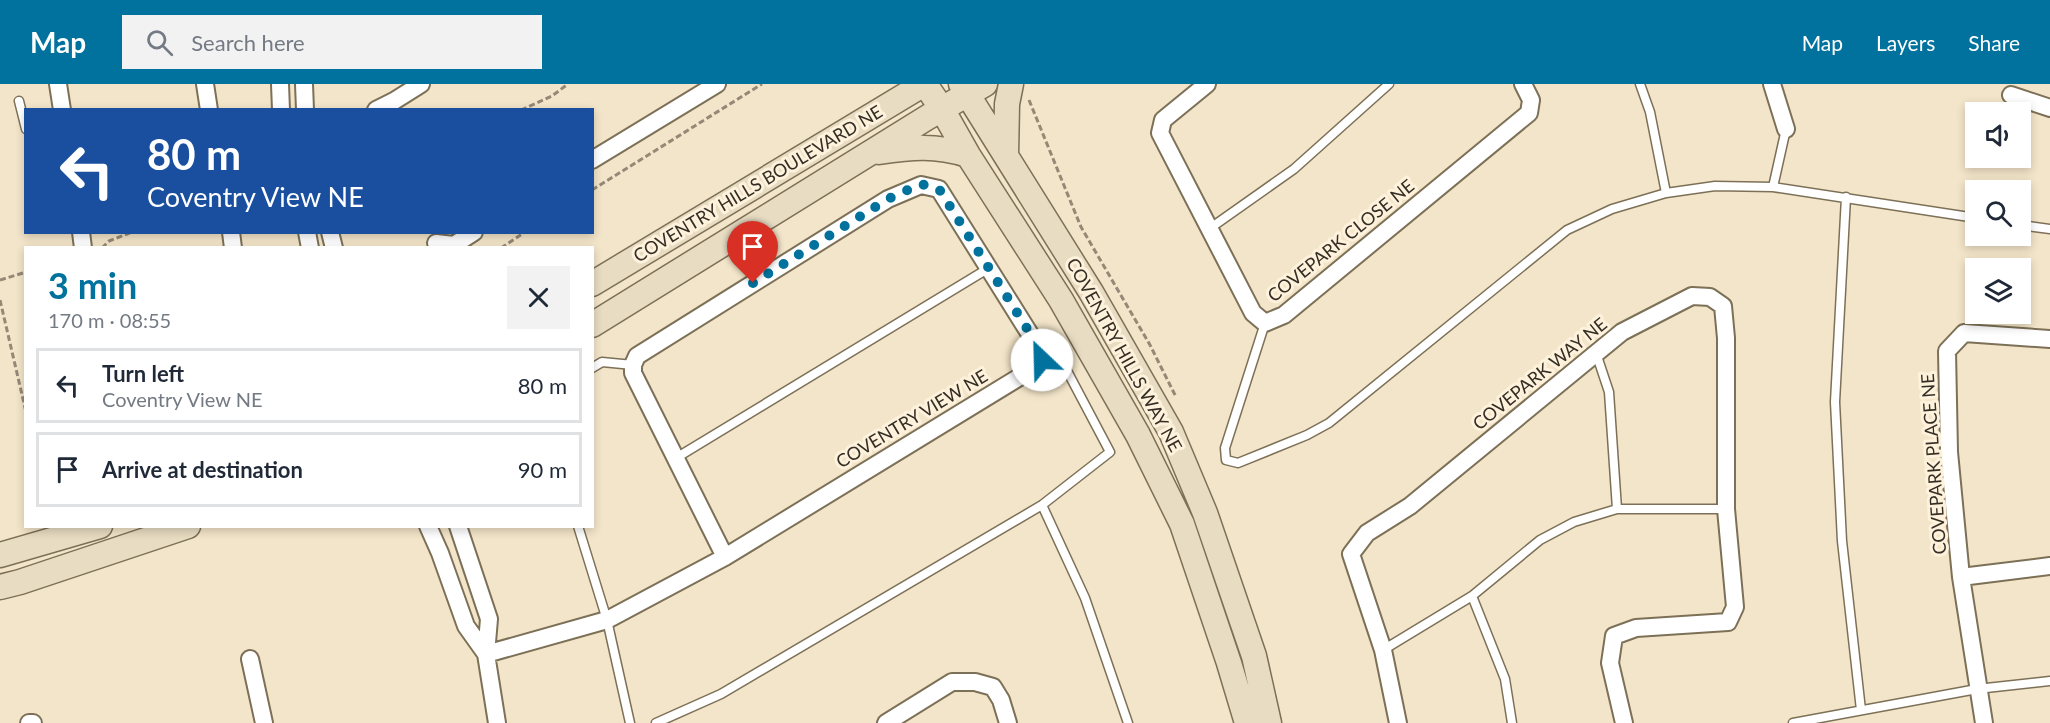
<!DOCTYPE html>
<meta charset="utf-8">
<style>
:root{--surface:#fff;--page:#f2f2f3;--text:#1f2937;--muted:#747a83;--line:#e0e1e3;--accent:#00729d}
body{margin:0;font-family:Lato,sans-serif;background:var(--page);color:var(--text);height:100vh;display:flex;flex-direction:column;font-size:22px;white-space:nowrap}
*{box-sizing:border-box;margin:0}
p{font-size:20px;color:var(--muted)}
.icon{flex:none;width:33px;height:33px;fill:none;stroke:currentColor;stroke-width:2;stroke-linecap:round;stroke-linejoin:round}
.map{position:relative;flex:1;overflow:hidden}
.side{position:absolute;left:24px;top:162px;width:570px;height:282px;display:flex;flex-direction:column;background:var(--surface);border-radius:0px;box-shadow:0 3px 9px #0003}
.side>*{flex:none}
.top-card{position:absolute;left:24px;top:24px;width:570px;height:126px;border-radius:0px;box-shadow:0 3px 9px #0003;background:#1a4fa0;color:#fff;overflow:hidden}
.controls{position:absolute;left:1965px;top:18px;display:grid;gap:12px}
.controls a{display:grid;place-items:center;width:66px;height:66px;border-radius:0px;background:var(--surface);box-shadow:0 3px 9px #0003;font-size:30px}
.pin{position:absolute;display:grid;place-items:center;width:51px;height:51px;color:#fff;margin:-62px -26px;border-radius:50% 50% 50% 0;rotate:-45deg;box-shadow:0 0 6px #0007}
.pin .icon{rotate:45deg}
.me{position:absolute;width:66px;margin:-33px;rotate:336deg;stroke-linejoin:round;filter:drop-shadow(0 0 4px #0008)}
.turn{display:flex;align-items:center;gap:21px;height:126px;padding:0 24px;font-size:27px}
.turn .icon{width:78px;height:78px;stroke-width:2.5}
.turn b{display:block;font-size:42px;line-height:51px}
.round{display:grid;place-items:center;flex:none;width:63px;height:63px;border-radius:0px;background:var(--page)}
.summary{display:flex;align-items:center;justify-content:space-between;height:102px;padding:0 24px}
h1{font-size:36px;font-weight:700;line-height:45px;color:var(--accent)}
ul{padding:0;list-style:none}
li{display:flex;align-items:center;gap:18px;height:75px;margin:0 12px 9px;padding:0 12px;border:3px solid var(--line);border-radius:0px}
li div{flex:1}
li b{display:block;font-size:22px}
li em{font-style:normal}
header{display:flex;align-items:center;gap:36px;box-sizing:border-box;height:84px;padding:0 30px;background:var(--accent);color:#fff}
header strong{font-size:28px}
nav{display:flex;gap:33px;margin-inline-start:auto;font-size:21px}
.search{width:420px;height:54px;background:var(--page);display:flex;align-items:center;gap:15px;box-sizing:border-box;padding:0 21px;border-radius:0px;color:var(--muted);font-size:22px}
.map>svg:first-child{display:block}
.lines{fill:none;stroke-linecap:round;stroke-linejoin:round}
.lane-casing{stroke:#7c7057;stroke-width:11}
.street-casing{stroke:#7c7057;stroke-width:20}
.secondary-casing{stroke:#7c7057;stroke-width:27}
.path{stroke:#938976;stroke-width:3;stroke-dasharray:6 3;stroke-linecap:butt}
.lane{stroke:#fff;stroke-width:8}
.street{stroke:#fff;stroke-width:16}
.secondary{stroke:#e8dcc2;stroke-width:24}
.route{stroke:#00729d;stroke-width:10;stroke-dasharray:0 18}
.labels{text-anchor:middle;stroke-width:6;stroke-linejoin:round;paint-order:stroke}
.street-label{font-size:18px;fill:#342e24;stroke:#fef2dc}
</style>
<header>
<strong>Map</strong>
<div class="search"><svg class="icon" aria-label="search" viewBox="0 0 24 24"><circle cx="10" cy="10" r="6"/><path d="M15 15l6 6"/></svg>Search here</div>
<nav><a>Map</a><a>Layers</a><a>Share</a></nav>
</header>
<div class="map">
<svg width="2050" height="639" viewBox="0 0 2050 639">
<rect width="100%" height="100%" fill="#f3e5c9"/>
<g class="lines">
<g class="lane-casing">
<path id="lane" d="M 1640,0 L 1650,28 L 1666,109
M 19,17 L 26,45
M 1773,103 L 1786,45
M 1846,113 L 1835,318 L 1842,457 L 1861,626
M 2020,141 L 2050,145
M 1209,145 L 1294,85 L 1389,0
M 1265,239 L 1225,364 L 1226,376 L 1238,379 L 1307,351 L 1329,339 L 1567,146 L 1612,125 L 1666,109 L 1715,102 L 1773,103 L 1976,134
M 1596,269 L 1609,308 L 1617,425
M 592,284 L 602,278 L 633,281
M 676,374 L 989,184
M 1042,421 L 1085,514 L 1128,639
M 578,442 L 607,536 L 630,639
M 1472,512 L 1505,595 L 1512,639
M 1383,566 L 1472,512 L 1540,456 L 1574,438 L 1617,425 L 1726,425
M 656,639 L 721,610 L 1042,421 L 1110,368 L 1065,283 L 1042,276
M 1793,639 L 1977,605 L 2050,597"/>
</g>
<g class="street-casing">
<path id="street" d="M 58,0 L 62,26
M 205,0 L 209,26
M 280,0 L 281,26
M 304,0 L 305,26
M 1207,0 L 1163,36 L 1160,49 L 1253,229 L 1265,239 L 1284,231 L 1529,29 L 1531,16 L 1523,0
M 1772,0 L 1786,45
M 2011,11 L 2050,24
M 376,26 L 394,17 L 421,0
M 592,76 L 717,0
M 81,148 L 83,164
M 231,148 L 233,164
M 307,148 L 310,164
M 330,148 L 334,164
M 436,159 L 454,161 L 474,148
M 428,442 L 440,469 L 466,542 L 486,570
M 458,442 L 489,535 L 486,570 L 497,639
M 1961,493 L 2050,482
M 486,570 L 607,536 L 725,473 L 1031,286 L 1042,276 L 1038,263 L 939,105 L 921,101 L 888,115 L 637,272 L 633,281 L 633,289 L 725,473
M 250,575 L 264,639
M 29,639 L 33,639
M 886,639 L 952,598 L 975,598 L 993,603 L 1001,616 L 1008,639
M 1398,639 L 1383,566 L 1351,470 L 1367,449 L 1410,422 L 1622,248 L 1692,212 L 1710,213 L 1723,222 L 1726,254 L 1726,425 L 1735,523 L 1728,538 L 1636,544 L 1614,552 L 1610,579 L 1624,639
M 1984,639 L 1961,493 L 1949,368 L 1947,267 L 1964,249 L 2050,255"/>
</g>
<g class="secondary-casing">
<path id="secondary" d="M 925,0 L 942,25 L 968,71 L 1061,216 L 1138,351 L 1182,440 L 1229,579 L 1247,639
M 961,0 L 1091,208 L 1171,348 L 1205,429 L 1254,572 L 1269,639
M 879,68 C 913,63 935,61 968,71
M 1006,71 L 1007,20 L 1011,0
M 592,200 L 924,0
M 592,241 L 928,33 L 985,0
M 0,471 L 100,442
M 0,503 L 20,498 L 188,442"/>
</g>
<path class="path" d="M 1029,16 L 1081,143 L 1150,261 L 1176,313
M 521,26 L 552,12 L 568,0
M 592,106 L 762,0
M 102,164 L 109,157 L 132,148
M 501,164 L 525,148
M 0,196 L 26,188
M 0,216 L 26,328"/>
<use href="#lane" class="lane"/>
<use href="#street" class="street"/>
<use href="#secondary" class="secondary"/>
</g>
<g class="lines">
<path class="route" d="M 753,199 L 888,115 L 921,100 L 939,105 L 1038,262 L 1042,276"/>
</g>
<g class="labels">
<g class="street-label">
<text transform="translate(758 100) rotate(-31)" y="6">COVENTRY HILLS BOULEVARD NE</text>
<text transform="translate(1341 157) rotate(-39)" y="6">COVEPARK CLOSE NE</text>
<text transform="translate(1124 271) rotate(61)" y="6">COVENTRY HILLS WAY NE</text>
<text transform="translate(1540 290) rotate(-39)" y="6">COVEPARK WAY NE</text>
<text transform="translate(912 335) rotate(-31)" y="6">COVENTRY VIEW NE</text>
<text transform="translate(1934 380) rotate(-94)" y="6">COVEPARK PLACE NE</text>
</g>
</g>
</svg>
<div class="controls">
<a><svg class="icon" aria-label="sound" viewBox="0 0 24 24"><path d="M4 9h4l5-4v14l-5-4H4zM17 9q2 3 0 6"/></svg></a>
<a><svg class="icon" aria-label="search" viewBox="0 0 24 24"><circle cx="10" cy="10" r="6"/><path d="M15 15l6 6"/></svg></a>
<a><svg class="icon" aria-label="layers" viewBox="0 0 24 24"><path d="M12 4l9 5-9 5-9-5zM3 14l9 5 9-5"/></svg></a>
</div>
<div class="pin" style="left:753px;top:199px;background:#d93025"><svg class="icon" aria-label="arrive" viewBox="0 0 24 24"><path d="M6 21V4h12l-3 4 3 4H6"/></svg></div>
<svg class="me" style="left:1042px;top:276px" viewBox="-20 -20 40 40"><circle r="19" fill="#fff"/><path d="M0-13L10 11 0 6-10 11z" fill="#00729d"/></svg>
<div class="top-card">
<div class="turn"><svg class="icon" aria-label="left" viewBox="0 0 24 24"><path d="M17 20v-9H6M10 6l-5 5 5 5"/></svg><div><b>80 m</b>Coventry View NE</div></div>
</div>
<section class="side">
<div class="summary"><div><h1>3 min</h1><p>170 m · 08:55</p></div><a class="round"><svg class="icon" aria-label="close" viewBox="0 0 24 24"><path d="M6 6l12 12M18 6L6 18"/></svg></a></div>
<ul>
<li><svg class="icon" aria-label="left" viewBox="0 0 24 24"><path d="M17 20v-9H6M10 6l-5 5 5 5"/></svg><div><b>Turn left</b><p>Coventry View NE</p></div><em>80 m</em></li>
<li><svg class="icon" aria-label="arrive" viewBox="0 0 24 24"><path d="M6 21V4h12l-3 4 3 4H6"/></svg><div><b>Arrive at destination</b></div><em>90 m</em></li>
</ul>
</section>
</div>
